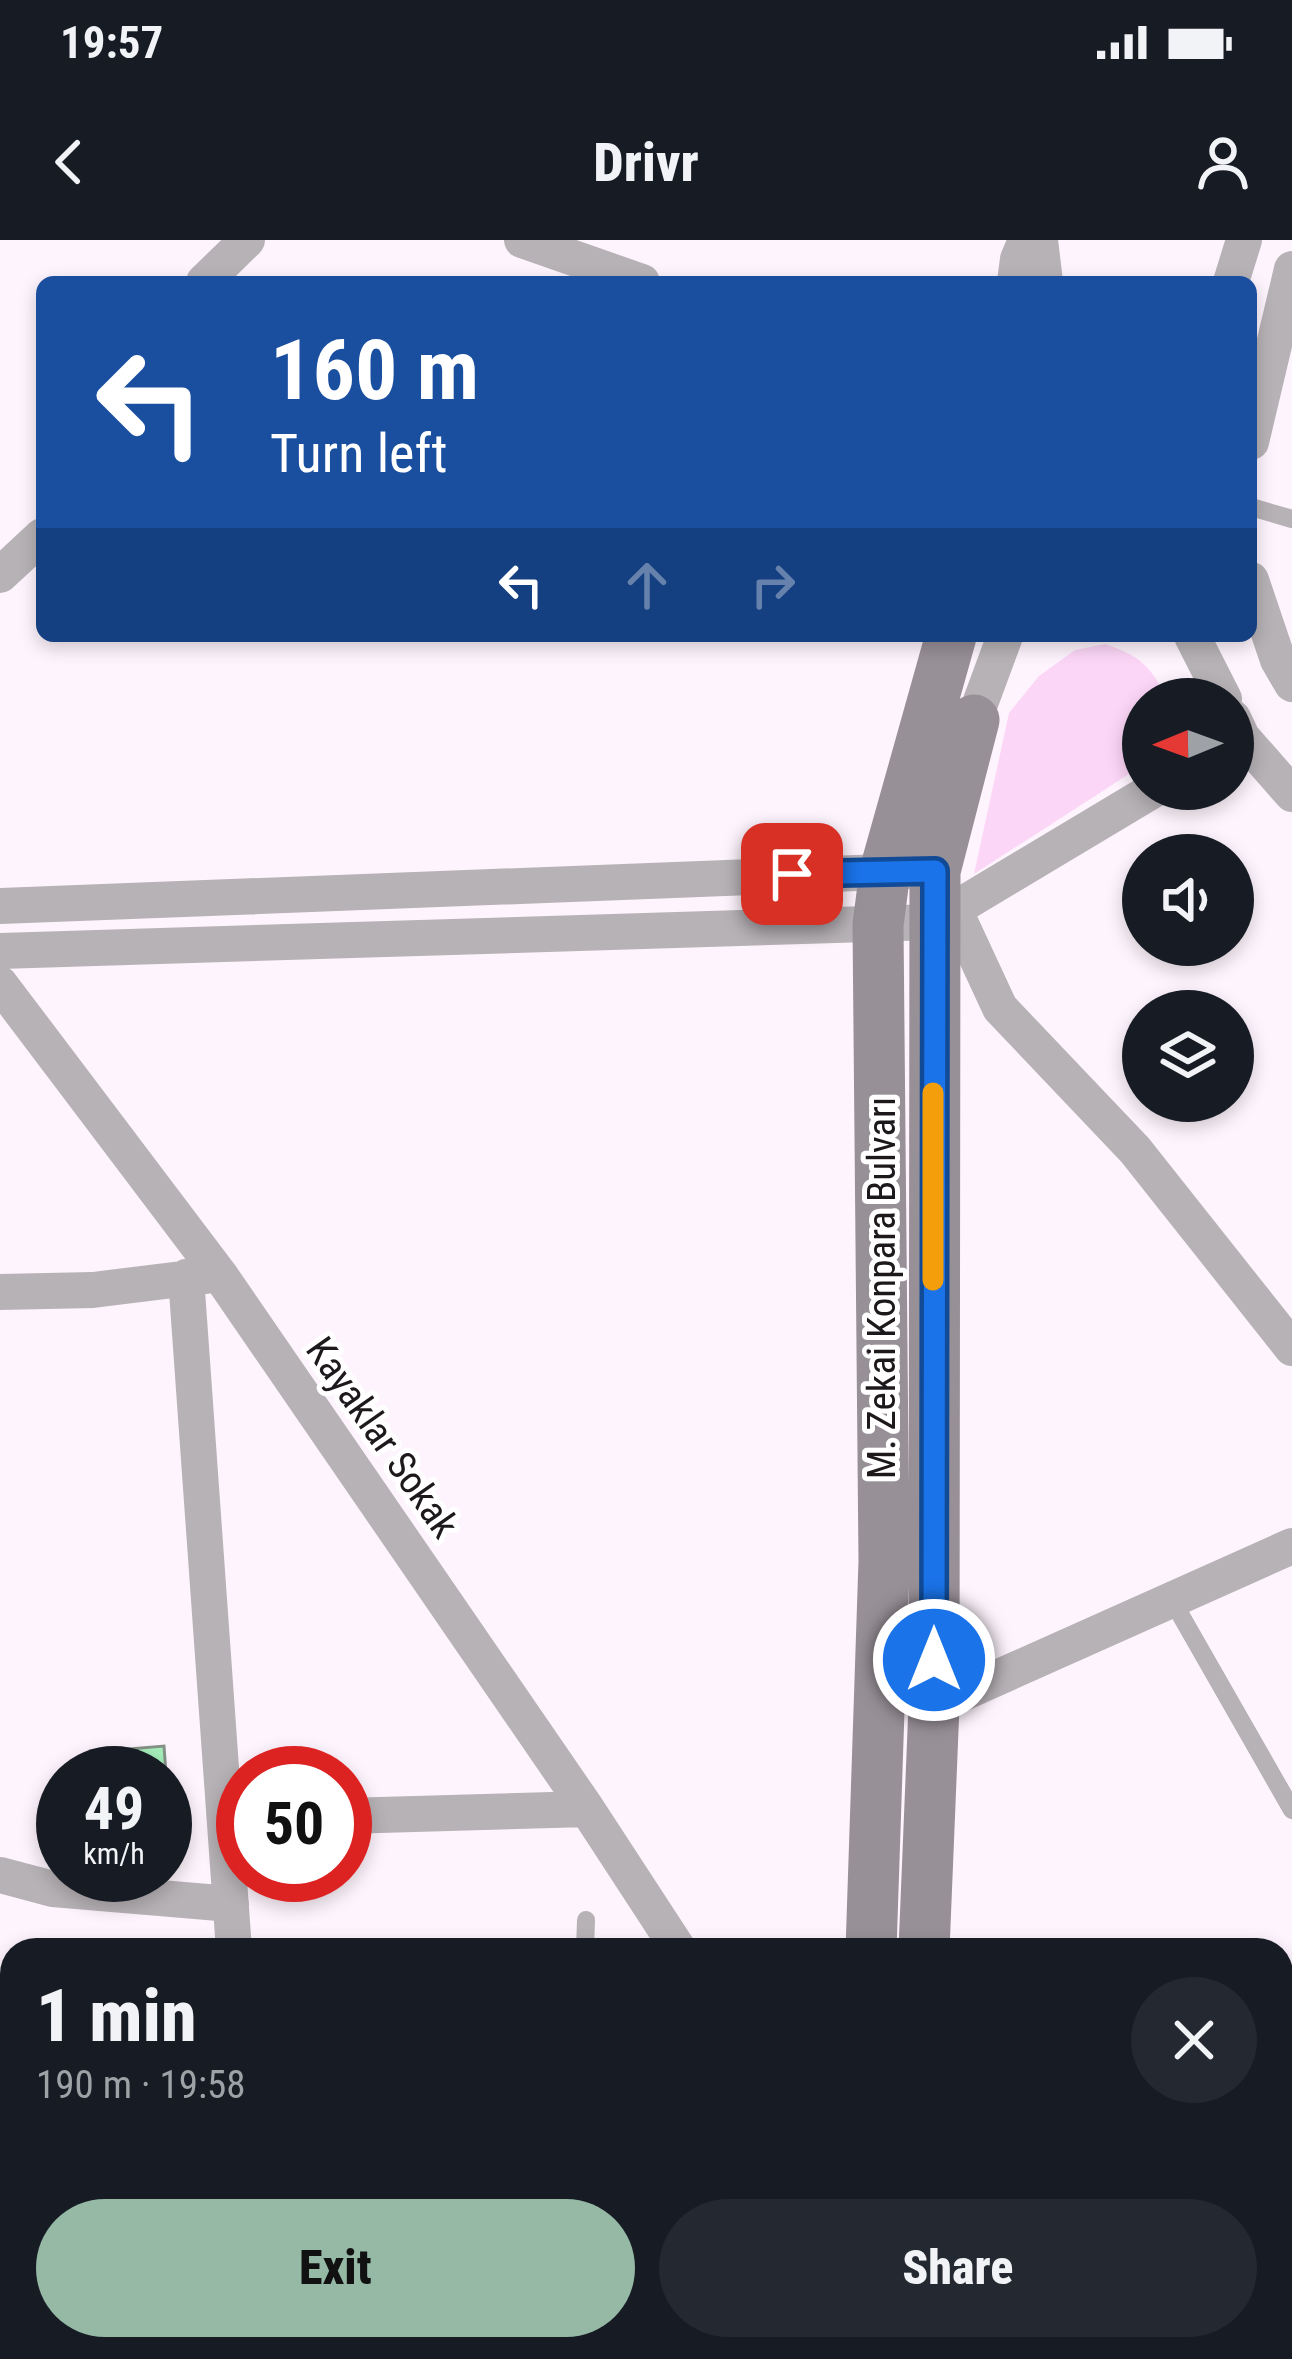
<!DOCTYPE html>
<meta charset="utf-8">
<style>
:root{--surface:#171b24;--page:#242831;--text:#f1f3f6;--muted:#9ea1a6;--accent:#95b9a5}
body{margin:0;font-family:"Roboto Condensed",sans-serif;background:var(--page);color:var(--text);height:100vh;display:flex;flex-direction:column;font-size:45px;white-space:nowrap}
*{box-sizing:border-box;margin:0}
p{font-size:39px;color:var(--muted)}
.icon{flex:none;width:66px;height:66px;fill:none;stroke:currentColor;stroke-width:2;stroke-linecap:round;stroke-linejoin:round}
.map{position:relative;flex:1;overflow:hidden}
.side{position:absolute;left:0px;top:1698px;width:1293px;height:423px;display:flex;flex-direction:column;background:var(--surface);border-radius:36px 36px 0 0;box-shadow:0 6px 18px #0003}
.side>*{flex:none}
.hud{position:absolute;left:36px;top:36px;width:1221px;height:366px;border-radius:18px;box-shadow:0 6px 18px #0003;background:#1a4fa0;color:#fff;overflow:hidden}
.needle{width:78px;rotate:269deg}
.controls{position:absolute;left:1122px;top:438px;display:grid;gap:24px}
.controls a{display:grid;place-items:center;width:132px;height:132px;border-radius:50%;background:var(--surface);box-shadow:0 6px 18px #0003;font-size:60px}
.speed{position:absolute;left:36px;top:1506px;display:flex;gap:24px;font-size:60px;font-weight:700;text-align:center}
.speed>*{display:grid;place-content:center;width:156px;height:156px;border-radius:50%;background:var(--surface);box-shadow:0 6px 18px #0003;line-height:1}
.speed small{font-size:30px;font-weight:400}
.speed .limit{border:18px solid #d22;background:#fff;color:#111}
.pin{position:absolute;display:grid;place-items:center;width:102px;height:102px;color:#fff;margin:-51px;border-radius:24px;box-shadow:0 6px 18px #0006}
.me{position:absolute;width:132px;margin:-66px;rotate:0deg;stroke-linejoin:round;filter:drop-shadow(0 0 9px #0008)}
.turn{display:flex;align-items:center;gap:42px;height:252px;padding:0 36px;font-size:54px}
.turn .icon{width:156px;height:156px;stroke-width:2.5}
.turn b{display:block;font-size:84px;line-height:102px}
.lanes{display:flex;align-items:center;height:114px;padding:0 36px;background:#0003;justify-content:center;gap:60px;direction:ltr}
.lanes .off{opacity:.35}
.round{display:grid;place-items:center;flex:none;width:126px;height:126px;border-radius:63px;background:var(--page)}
.headline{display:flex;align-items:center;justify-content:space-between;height:204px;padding:0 36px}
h1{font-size:72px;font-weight:800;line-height:90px}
.cta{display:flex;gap:24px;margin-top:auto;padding:24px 36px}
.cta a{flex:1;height:138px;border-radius:72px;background:var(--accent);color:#111;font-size:48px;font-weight:800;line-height:138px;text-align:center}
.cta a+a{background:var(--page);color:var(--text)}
.status{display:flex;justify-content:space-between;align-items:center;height:84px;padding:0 60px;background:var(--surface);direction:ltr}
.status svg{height:33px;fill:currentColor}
header{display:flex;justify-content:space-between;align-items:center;height:156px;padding:0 36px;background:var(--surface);font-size:54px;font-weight:800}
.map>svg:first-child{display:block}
.green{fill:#fcd6f7}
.building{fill:#a5eeba;stroke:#869288;stroke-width:3}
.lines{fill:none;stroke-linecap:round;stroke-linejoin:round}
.lane{stroke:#b7b2b6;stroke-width:18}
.street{stroke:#b7b2b6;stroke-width:36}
.secondary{stroke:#989097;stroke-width:51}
.route-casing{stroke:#114b97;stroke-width:30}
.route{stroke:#1a73e8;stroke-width:21}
.slow{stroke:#f59e0b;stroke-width:21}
.labels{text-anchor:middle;stroke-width:10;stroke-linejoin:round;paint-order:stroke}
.street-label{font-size:39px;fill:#1c181b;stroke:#fff}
</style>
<div class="status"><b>19:57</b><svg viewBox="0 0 49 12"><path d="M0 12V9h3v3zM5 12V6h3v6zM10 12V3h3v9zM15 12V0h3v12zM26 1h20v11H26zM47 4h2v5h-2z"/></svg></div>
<header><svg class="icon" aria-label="back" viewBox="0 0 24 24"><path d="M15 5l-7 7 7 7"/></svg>Drivr<svg class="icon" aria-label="person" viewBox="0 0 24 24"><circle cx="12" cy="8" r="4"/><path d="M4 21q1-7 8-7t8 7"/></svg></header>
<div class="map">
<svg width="1292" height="2119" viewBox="0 0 1292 2119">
<rect width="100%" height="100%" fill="#fef4fd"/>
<path class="green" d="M 1105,404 C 1141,416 1150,426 1168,459 L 1143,459 L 1143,525 L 974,634 L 1009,473 L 1039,436 L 1075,410 Z"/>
<path class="building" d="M 164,1506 L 171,1605 L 165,1606 L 165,1533 L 105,1533 L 103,1511 Z
M 1292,2060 L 1292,2119 L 1261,2119 L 1258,2109 L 1281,2109 L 1281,2062 Z
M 464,2110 L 465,2119 L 318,2119 L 318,2116 Z"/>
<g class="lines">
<path class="lane" d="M 1251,267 L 1292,279
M 1172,1360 L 1292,1570
M 585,1710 L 586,1680
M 573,2119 L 573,2109"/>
<path class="street" d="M 522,0 L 642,42
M 1040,0 L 1045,42
M 204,42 L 247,0
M 1015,42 L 1018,19 L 1026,0
M 1231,42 L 1244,0
M 1251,202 L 1292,29
M 0,335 L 42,296
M 1251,340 L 1278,420 L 1292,444
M 1192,396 L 1224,459
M 1233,478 L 1242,497 L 1292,554
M 974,480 L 1005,396
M 0,666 L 908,631
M 954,669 L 1000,768 L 1135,910 L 1292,1108
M 0,711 L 933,682 L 1155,549
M 0,744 L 220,1035 L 587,1569 L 679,1710
M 186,1037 L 234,1710
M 0,1052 L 93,1050 L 206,1036
M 934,1466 L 1292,1306
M 345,1576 L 587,1569
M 0,1635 L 53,1649 L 231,1664
M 1281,1791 L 1292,1787
M 0,1962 L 12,1968
M 268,2109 L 268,2119"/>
<path class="secondary" d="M 871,1710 L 884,1321 L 878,685 L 885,631 L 951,396
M 924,1710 L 934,1466 L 935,631 L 974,480
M 857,2119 L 858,2109
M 910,2119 L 910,2109"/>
</g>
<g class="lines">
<g class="route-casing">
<path id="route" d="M 792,634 L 935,631 L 934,1420"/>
</g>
<use href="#route" class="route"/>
<path class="slow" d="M 933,853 L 933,1040"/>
</g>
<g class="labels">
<g class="street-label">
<text transform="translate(881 1048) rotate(-90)" y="14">M. Zekai Konpara Bulvarı</text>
<text transform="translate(383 1197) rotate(55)" y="14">Kayaklar Sokak</text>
</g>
</g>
</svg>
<div class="controls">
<a><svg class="needle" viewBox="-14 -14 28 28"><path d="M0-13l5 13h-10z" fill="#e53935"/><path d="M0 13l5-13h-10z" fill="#9ea1a6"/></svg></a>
<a><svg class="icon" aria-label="sound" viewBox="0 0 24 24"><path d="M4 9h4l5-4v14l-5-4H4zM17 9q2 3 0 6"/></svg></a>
<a><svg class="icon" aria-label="layers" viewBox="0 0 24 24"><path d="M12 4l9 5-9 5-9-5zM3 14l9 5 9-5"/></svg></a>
</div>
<div class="speed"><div>49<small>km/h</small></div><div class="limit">50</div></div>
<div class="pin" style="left:792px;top:634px;background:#d93025"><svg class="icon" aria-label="arrive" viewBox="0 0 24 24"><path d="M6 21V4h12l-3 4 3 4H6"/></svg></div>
<svg class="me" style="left:934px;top:1420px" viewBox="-20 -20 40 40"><circle r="17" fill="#1a73e8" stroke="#fff" stroke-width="3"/><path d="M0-11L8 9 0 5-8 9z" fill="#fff"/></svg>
<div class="hud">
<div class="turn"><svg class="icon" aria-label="left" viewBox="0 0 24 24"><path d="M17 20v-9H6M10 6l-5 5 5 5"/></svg><div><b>160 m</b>Turn left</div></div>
<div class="lanes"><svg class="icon" aria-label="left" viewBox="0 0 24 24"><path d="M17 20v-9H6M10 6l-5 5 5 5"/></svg><svg class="icon off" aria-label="ahead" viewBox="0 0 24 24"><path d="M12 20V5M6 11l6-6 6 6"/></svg><svg class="icon off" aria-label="right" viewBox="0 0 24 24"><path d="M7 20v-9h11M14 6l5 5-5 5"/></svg></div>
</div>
<section class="side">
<div class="headline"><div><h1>1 min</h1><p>190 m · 19:58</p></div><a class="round"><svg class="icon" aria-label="close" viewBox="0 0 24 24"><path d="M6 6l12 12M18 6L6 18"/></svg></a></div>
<div class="cta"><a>Exit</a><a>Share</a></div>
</section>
</div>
